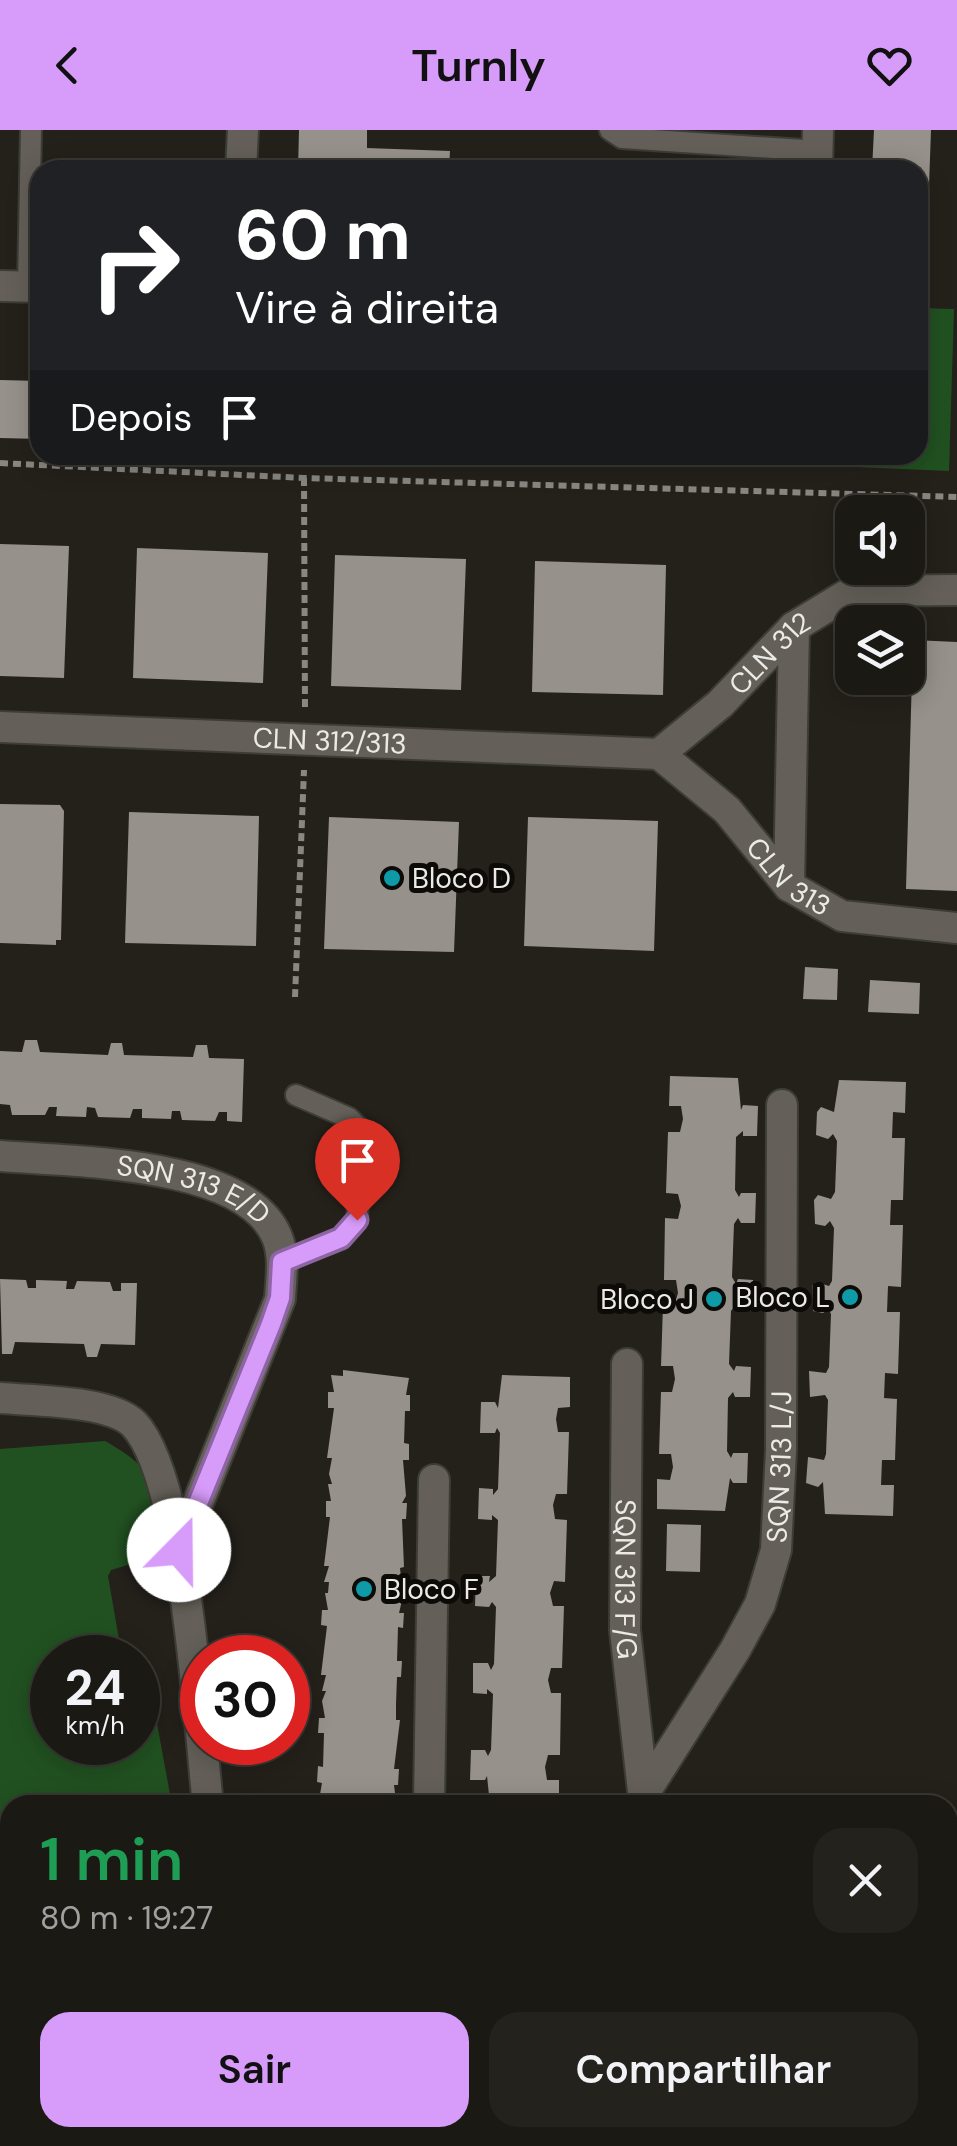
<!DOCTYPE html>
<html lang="pt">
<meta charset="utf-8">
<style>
:root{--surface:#1b1914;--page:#24221d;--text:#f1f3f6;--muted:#a0a0a0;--line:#393834;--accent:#d79bf9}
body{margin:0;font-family:"DM Sans",sans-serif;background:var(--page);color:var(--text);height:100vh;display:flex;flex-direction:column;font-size:38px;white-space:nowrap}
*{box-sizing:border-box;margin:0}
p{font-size:32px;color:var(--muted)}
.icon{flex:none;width:55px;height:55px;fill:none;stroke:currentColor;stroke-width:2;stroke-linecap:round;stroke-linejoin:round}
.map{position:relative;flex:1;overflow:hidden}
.sheet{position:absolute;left:0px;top:1665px;width:958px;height:352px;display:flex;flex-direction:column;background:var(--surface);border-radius:30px 30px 0 0;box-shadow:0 5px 25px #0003,0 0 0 2px var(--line)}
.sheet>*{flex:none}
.top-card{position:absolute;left:30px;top:30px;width:898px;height:305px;border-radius:30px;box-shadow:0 5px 25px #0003,0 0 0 2px var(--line);background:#202124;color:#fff;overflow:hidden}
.fabs{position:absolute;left:835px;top:365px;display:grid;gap:20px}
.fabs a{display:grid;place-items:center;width:90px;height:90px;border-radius:20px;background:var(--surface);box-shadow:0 5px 25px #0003,0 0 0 2px var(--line);font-size:50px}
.speed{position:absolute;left:30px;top:1505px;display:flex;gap:20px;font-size:50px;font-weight:700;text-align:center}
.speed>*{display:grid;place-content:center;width:130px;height:130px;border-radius:50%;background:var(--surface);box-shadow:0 5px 25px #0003,0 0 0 2px var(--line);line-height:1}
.speed small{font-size:25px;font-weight:400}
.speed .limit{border:15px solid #d22;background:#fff;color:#111}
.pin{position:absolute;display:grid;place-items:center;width:85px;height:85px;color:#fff;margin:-102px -42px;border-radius:50% 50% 50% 0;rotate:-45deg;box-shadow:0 0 10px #0007}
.pin .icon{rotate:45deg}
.me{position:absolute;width:110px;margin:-55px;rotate:22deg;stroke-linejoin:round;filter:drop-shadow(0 0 8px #0008)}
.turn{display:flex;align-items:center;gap:35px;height:210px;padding:0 40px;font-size:45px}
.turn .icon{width:130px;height:130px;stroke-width:2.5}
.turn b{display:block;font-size:70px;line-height:85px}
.then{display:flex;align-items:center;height:95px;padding:0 40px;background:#0003;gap:20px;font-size:38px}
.round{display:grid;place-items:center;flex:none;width:105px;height:105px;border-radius:30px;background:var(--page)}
.overview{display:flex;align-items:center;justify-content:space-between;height:170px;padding:0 40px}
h1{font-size:60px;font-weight:600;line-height:75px;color:#1e9e55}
.button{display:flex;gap:20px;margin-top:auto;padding:20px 40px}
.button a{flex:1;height:115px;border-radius:30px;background:var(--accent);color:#111;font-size:40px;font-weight:600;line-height:115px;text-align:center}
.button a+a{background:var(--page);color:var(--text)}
header{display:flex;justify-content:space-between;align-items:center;height:130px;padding:0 40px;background:var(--accent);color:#111;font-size:45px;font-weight:600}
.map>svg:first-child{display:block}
.green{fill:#215121}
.building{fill:#96918a}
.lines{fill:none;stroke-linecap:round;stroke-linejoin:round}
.service-casing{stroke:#3e3c37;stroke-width:24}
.minor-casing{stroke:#3e3c37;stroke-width:34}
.tertiary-casing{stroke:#3e3c37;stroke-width:34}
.path{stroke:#898782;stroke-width:6;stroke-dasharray:8 5;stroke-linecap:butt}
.service{stroke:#646059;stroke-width:20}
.minor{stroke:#646059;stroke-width:30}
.tertiary{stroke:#646059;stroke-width:30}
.route-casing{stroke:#8c65a2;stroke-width:25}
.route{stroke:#d79bf9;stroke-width:18}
.culture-dot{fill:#0f9aa8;stroke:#0c0b08;stroke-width:4}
.labels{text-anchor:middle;stroke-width:10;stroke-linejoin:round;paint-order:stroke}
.street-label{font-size:28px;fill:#eceae6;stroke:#0c0b08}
.poi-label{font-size:28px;fill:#eceae6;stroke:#0c0b08;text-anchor:start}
</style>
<header><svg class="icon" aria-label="back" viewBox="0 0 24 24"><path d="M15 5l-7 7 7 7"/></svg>Turnly<svg class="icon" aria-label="heart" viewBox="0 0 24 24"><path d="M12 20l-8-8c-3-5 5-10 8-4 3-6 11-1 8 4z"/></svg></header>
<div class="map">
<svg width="957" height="2016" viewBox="0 0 957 2016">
<rect width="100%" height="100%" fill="#24211b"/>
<path class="green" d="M 918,178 L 954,179 L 949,341 L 856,337 L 856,325 L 918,325 Z
M 105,1311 C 165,1345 157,1360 164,1424 L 111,1440 L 108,1446 L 122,1527 L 52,1528 L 52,1612 L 138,1612 L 138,1562 L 151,1561 L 172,1675 L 10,1675 L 7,1813 L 0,1731 L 0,1319 Z"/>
<path class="building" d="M 299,0 L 367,0 L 367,18 L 450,21 L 449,40 L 298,40 Z
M 874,0 L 931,0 L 926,141 L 918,140 L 918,40 L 872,40 Z
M 0,250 L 40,251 L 40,309 L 0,308 Z
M 680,325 L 820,325 L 820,333 L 718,332 Z
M 0,414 L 69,416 L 64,548 L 0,546 Z
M 137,418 L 268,423 L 263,553 L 133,548 Z
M 335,425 L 466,429 L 461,560 L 331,556 Z
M 535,431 L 666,435 L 663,565 L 532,562 Z
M 913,510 L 957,512 L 957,761 L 906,759 Z
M 0,674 L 60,675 L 64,681 L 61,810 L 56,810 L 56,815 L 0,813 Z
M 129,682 L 259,686 L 256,816 L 125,813 Z
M 329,687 L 459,692 L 454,822 L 324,819 Z
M 528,687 L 658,691 L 654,821 L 524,816 Z
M 805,837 L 838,839 L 837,870 L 803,869 Z
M 870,850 L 920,853 L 919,884 L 868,882 Z
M 25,910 L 37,910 L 40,922 L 108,925 L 111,913 L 122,913 L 124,925 L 193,927 L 196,915 L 207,915 L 209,928 L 244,929 L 242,992 L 227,991 L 227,982 L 219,982 L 215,991 L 182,990 L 180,981 L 172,981 L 171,989 L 142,988 L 142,979 L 133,979 L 130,988 L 98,987 L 95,978 L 87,977 L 86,987 L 56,986 L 57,977 L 49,977 L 45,985 L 12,985 L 10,975 L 0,974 L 0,921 L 22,922 Z
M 670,946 L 738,948 L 741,980 L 743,975 L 758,976 L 757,1006 L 743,1006 L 743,1001 L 736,1007 L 735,1060 L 739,1067 L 741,1063 L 756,1063 L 755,1093 L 741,1093 L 738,1088 L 734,1094 L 732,1147 L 736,1154 L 738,1149 L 753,1150 L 752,1181 L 737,1180 L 735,1175 L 731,1181 L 729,1234 L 734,1241 L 736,1236 L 751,1237 L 750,1267 L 735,1267 L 733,1262 L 728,1268 L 727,1321 L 731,1328 L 733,1323 L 748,1323 L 747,1353 L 733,1353 L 730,1348 L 725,1381 L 657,1379 L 657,1349 L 670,1350 L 673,1337 L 671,1324 L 659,1324 L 661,1262 L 672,1262 L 675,1249 L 673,1236 L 661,1236 L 663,1175 L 674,1176 L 678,1163 L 676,1150 L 664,1150 L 665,1088 L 678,1089 L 681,1076 L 678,1064 L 666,1063 L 668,1002 L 680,1002 L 683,989 L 681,976 L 669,976 Z
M 839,950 L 906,952 L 905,983 L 893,982 L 892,1008 L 905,1008 L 903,1070 L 891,1070 L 890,1095 L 903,1095 L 901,1157 L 888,1156 L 887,1182 L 900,1182 L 898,1244 L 885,1243 L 884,1268 L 897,1269 L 895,1330 L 882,1330 L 881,1355 L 894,1355 L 893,1386 L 825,1384 L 823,1352 L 818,1357 L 806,1353 L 808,1327 L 824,1330 L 826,1324 L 828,1270 L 825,1265 L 810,1267 L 809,1241 L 826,1243 L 829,1237 L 831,1184 L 828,1178 L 823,1183 L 813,1181 L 812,1156 L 816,1152 L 829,1156 L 832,1151 L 834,1098 L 830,1091 L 825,1096 L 815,1094 L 814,1070 L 818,1065 L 831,1069 L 835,1062 L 837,1011 L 833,1004 L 828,1009 L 816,1005 L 817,982 L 821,977 L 834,982 Z
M 0,1149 L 26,1150 L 28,1158 L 36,1158 L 36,1150 L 67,1151 L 66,1159 L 74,1159 L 77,1151 L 110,1152 L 113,1161 L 121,1161 L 121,1153 L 137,1153 L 135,1215 L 101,1214 L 97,1227 L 87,1227 L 84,1214 L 15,1212 L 12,1224 L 2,1224 Z
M 343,1240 L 409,1248 L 406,1265 L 410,1265 L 410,1281 L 405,1281 L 404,1313 L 409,1314 L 409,1330 L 403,1330 L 406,1366 L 402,1373 L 407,1373 L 406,1389 L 402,1389 L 404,1437 L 400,1438 L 403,1466 L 399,1483 L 404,1483 L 403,1498 L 398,1497 L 397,1531 L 402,1531 L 401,1547 L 397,1547 L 396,1574 L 396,1590 L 400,1590 L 394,1639 L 399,1639 L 398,1655 L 394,1655 L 396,1671 L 385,1670 L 384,1675 L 330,1675 L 330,1670 L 319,1670 L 322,1653 L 317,1652 L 318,1636 L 323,1637 L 324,1603 L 318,1603 L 319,1588 L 325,1588 L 322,1571 L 326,1561 L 322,1561 L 326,1545 L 321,1545 L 327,1496 L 321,1495 L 322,1480 L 328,1480 L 325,1463 L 328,1463 L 329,1452 L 324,1452 L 329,1436 L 324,1436 L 330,1387 L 326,1387 L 326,1371 L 331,1371 L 328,1354 L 332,1354 L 329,1344 L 332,1328 L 327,1328 L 334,1278 L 328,1278 L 328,1262 L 334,1262 L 331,1245 L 343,1246 Z
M 502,1245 L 570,1247 L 570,1277 L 558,1278 L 556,1289 L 558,1302 L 569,1302 L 567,1364 L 556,1364 L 553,1375 L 555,1389 L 567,1390 L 565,1452 L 554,1451 L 550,1463 L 553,1476 L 564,1476 L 562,1538 L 551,1538 L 548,1550 L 551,1563 L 561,1563 L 560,1625 L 548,1625 L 545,1637 L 547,1650 L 559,1650 L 559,1675 L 490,1675 L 487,1646 L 485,1650 L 470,1650 L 471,1620 L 485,1620 L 488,1626 L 491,1620 L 493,1564 L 487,1559 L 487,1564 L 473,1563 L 473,1533 L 488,1533 L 491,1540 L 494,1534 L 496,1477 L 492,1472 L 489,1477 L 475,1476 L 476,1446 L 490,1446 L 489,1452 L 496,1446 L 498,1390 L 492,1385 L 492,1390 L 478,1389 L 479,1358 L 493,1359 L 493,1365 L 498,1359 L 500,1303 L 497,1298 L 495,1303 L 480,1303 L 481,1272 L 495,1272 L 498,1278 Z
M 667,1394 L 701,1395 L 700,1442 L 666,1441 Z
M 245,1612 L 283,1612 L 282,1622 L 245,1621 Z
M 0,1693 L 10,1694 L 10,1731 L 0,1731 Z"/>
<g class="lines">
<g class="service-casing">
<path id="service" d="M 610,0 L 622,8 L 818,21
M 28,157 L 31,0
M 282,1132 L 341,1109 L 357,1090 L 362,1001 L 349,988 L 296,965"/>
</g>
<g class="minor-casing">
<g id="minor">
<path d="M 241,40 L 243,0"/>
<path d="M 817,40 L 818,0"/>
<path d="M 0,156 L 40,157"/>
<path id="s1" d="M 0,1026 C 70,1032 246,1030 277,1107 C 285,1126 281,1149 280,1169 L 179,1420"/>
<path id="s2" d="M 627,1234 L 625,1500 L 644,1670"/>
<path d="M 0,1268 C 33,1271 110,1270 134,1294 C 185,1348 199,1594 208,1675"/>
<path id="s3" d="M 645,1662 L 735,1520 L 760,1474 L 776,1420 L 781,1320 L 782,975"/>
<path d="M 429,1675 L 434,1350"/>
<path d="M 0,1879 L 10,1916"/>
<path d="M 0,1976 L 10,1949 L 10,1931"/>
</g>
</g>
<g class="tertiary-casing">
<g id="tertiary">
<path id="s4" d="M 0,597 L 659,624"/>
<path id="s5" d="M 659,624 L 727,680 L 789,756 L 842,786 L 957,798"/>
<path id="s6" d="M 659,624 L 720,574 L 794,497 L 853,461 L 957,460"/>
<path d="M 789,756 L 794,497"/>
</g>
</g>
<path class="path" d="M 0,333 L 304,348 L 957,367
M 304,348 L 305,582
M 891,382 L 891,365
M 295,867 L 304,640
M 948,1868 L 957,1855
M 812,2016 L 822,2008"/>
<use href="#service" class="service"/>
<use href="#minor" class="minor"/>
<use href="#tertiary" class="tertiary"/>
</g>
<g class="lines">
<g class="route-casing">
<path id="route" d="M 179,1420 L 271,1194 L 280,1168 L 282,1132 L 341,1108 L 357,1090"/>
</g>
<use href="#route" class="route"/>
</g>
<g class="culture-dot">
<circle cx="392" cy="748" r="10"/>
<circle cx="850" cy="1167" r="10"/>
<circle cx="714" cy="1169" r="10"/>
<circle cx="364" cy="1459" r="10"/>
</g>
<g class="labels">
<g class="street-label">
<text dy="10" stroke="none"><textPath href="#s6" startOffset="150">CLN 312</textPath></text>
<text dy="10" stroke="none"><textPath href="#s4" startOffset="330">CLN 312/313</textPath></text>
<text dy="10" stroke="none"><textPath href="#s5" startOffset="180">CLN 313</textPath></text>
<text dy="10" stroke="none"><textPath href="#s1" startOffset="198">SQN 313 E/D</textPath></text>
<text dy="10" stroke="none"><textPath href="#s3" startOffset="360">SQN 313 L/J</textPath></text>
<text dy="10" stroke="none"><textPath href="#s2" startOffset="215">SQN 313 F/G</textPath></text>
</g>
<g class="poi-label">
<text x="412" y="758">Bloco D</text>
<text x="830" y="1177" text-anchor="end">Bloco L</text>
<text x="694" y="1179" text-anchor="end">Bloco J</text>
<text x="384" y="1469">Bloco F</text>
</g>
</g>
</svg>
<div class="fabs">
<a><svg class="icon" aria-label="sound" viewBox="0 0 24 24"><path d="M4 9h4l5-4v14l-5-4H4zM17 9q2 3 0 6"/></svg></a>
<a><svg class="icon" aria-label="layers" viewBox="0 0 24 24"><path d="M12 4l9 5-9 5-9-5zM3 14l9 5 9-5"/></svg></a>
</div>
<div class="speed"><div>24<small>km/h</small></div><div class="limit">30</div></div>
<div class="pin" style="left:357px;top:1090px;background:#d93025"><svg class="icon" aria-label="arrive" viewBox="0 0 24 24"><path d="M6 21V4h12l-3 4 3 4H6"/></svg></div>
<svg class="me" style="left:179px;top:1420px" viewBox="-20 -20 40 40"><circle r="19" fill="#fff"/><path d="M0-13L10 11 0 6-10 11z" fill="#d79bf9"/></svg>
<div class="top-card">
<div class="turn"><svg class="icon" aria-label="right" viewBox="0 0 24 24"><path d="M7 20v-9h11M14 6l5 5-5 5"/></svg><div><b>60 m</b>Vire à direita</div></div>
<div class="then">Depois<svg class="icon" aria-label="arrive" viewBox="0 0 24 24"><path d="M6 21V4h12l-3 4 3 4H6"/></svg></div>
</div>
<section class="sheet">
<div class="overview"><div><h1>1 min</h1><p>80 m · 19:27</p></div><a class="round"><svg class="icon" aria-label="close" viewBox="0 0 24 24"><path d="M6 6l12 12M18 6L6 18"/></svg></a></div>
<div class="button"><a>Sair</a><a>Compartilhar</a></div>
</section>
</div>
